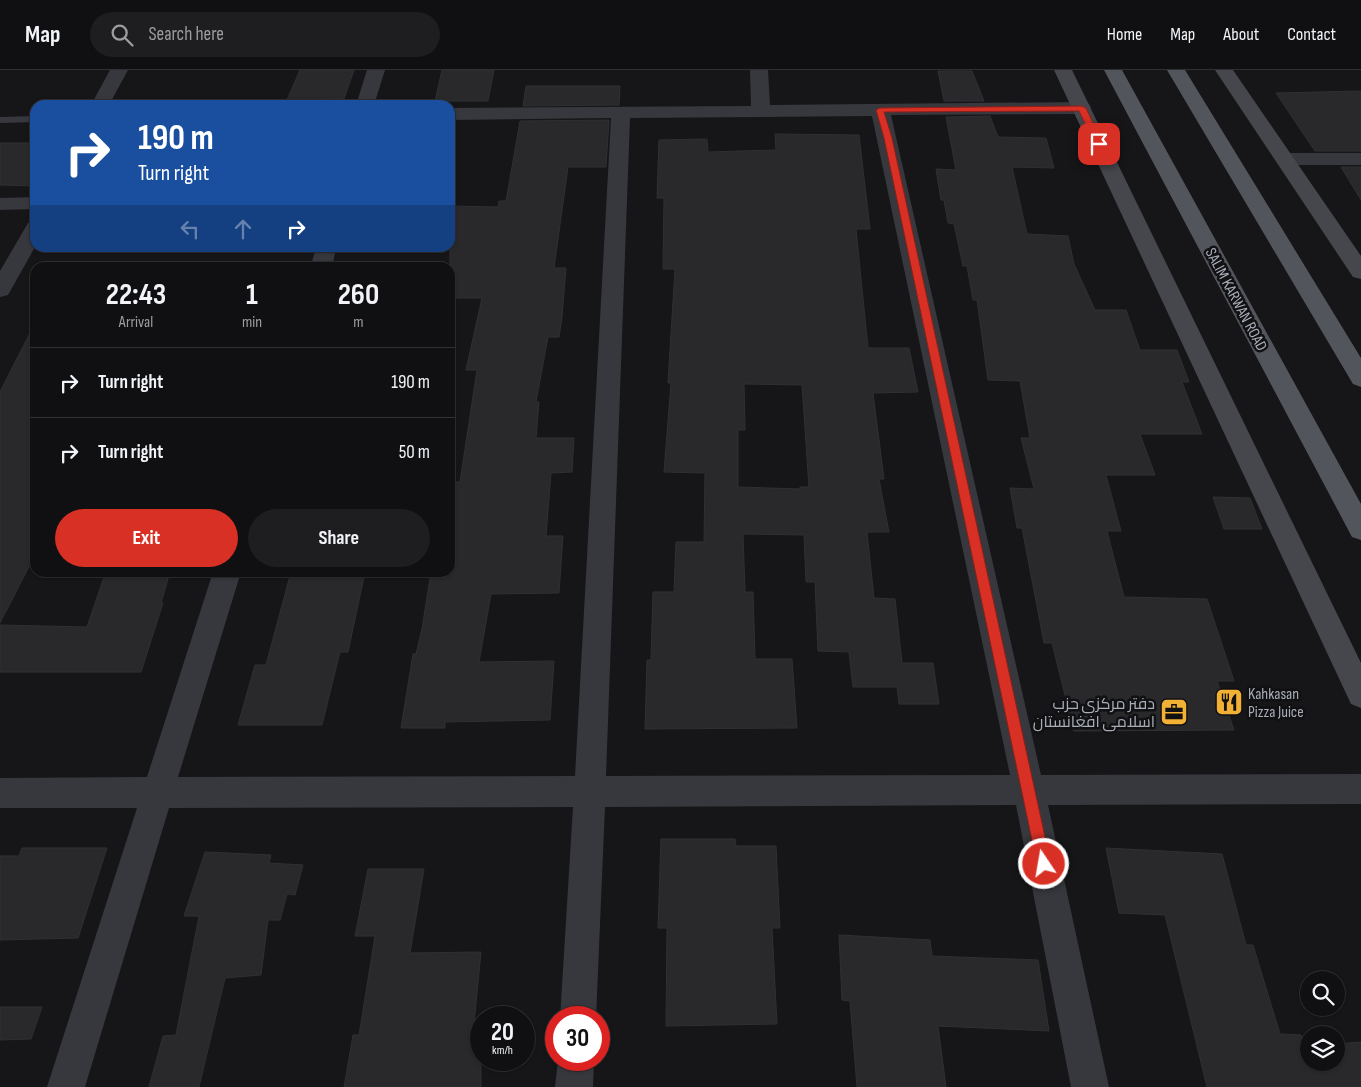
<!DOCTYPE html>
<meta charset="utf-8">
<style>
:root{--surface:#101012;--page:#1e1e20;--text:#f1f3f6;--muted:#9c9d9f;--line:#303032;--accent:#d93025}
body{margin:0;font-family:"Sofia Sans Condensed",Cairo,sans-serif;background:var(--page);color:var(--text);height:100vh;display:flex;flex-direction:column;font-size:19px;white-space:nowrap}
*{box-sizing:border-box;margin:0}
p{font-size:16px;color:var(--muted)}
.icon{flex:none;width:28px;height:28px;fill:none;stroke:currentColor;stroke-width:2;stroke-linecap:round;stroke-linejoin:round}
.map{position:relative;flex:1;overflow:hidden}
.panel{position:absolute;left:30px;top:192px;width:425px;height:315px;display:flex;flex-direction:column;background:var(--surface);border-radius:15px;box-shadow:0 1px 4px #0004,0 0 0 1px var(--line)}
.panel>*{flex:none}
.top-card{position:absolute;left:30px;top:30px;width:425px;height:152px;border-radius:15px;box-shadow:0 1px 4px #0004,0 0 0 1px var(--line);background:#1a4fa0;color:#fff;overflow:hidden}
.controls{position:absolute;left:1300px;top:901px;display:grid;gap:10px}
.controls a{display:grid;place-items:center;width:45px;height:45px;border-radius:50%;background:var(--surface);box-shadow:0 1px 4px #0004,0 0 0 1px var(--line);font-size:25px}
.speed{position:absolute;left:470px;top:936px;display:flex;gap:10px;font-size:25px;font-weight:700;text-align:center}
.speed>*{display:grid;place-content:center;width:65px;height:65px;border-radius:50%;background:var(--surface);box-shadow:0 1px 4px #0004,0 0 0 1px var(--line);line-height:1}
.speed small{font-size:12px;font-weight:400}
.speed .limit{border:8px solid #d22;background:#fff;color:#111}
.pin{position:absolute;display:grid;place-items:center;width:42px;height:42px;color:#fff;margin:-21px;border-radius:10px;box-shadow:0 2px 8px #0006}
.me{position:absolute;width:55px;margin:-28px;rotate:348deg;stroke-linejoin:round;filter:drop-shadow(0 0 4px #0008)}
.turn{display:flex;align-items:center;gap:18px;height:105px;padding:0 25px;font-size:22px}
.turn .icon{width:65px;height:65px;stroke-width:2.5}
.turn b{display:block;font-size:35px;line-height:42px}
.lanes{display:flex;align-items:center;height:48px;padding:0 25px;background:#0003;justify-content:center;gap:25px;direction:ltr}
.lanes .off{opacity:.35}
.eta{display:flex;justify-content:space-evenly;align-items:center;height:85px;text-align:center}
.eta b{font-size:30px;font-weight:700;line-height:35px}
.cta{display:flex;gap:10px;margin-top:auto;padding:10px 25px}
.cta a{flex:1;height:58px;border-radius:30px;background:var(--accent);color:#fff;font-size:20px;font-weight:700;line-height:58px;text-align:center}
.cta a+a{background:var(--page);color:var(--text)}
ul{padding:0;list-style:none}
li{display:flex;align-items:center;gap:15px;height:70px;padding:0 25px;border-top:1px solid var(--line)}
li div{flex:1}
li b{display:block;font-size:19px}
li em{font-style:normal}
header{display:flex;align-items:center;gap:30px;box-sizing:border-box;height:70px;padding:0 25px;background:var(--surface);border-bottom:1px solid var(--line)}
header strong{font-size:24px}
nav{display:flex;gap:28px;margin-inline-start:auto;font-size:18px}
.search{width:350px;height:45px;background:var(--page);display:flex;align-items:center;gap:12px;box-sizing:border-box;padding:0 18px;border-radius:28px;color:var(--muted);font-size:19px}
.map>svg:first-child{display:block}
.building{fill:#29292c;stroke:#303034;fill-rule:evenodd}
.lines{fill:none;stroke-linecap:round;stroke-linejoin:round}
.lane{fill:#37383d;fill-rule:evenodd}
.street{fill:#37383d;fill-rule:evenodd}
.secondary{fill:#45474d;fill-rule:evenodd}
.primary{fill:#53555c;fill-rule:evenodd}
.route{fill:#d93025;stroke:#8d1f18}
.labels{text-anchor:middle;stroke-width:5;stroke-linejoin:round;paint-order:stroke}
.street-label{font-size:16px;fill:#a8adb8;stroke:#111113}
.poi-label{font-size:16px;fill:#a8adb8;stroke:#111113;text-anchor:start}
</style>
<header>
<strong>Map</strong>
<div class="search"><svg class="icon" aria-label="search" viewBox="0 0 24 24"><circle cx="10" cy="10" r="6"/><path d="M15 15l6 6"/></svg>Search here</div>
<nav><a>Home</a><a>Map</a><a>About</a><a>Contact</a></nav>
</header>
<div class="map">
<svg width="1361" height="1017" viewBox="0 0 1361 1017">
<rect width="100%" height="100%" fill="#161618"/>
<path class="building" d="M 300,0 L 354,0 L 344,29 L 287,30 Z
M 442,0 L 494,0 L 488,31 L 435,31 Z
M 938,1 L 972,1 L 984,31 L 944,31 Z
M 526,16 L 620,16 L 619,35 L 523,36 Z
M 1361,21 L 1361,81 L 1315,81 L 1276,23 Z
M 990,46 L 998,67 L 1046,68 L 1054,98 L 1012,97 L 1027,164 L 1068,166 L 1074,194 L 1095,240 L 1126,240 L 1140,280 L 1177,280 L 1189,312 L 1182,312 L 1202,364 L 1140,364 L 1155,405 L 1106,405 L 1121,461 L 1107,461 L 1124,527 L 1207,529 L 1234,611 L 1217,611 L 1234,660 L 1074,661 L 1052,573 L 1044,573 L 1022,458 L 1017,458 L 1010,418 L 1034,419 L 1021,368 L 1030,368 L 1020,311 L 988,310 L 977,230 L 973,230 L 967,196 L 963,196 L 954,154 L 948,153 L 944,130 L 941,130 L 936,99 L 956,100 L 946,47 Z
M 609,50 L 606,97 L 568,97 L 554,198 L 566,198 L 562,247 L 559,267 L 548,267 L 536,332 L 539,332 L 536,368 L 574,368 L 572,402 L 551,403 L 546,466 L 563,466 L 559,523 L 491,524 L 479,592 L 554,591 L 550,650 L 445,652 L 445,658 L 401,658 L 413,584 L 416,584 L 422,559 L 431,502 L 450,502 L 450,412 L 460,412 L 477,300 L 466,300 L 482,228 L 450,228 L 450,136 L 498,137 L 499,131 L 506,131 L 520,51 Z
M 775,64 L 859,65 L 870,159 L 856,159 L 868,278 L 909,278 L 918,322 L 873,323 L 884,409 L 879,409 L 889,462 L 867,462 L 874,528 L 895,529 L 902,593 L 933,593 L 939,634 L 899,634 L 897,617 L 853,617 L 849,582 L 818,581 L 815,512 L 806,512 L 804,465 L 743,464 L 745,522 L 753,522 L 755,589 L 792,589 L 797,658 L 645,659 L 647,590 L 651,590 L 653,522 L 674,522 L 676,472 L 704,472 L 705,403 L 664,402 L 671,313 L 668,313 L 675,199 L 663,199 L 664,128 L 657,128 L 659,70 L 707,69 L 708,82 L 776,80 ZM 744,314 L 802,315 L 809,417 L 800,417 L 800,419 L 738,417 L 738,360 L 745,360 Z
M 0,73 L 35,73 L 35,116 L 0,115 Z
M 1341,97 L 1361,97 L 1361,130 Z
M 35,253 L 35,485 L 0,553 L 0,322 Z
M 1213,427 L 1250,428 L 1262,459 L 1224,459 Z
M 170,502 L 161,533 L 163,533 L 141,602 L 0,602 L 0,555 L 87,557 L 105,504 Z
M 291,502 L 365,502 L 348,582 L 340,582 L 322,655 L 238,655 L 255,595 L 266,595 Z
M 661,769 L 735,769 L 736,776 L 776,776 L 780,858 L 772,858 L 777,954 L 666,956 L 667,858 L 658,858 Z
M 22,778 L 107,778 L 78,868 L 0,870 L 0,786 L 19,786 Z
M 1106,778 L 1222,784 L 1246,875 L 1253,875 L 1280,964 L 1301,965 L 1304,975 L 1309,975 L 1309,992 L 1336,992 L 1336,974 L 1361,972 L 1361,1017 L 1207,1017 L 1165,845 L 1119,843 Z
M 205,782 L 271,785 L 269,793 L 303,795 L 295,825 L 287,824 L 280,850 L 268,850 L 261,905 L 225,908 L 199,1017 L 149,1017 L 163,966 L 176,965 L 199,846 L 184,846 Z
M 368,799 L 424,799 L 410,883 L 481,882 L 473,964 L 481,964 L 481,1017 L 344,1017 L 353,965 L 359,965 L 375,866 L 355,866 Z
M 839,865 L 930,870 L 932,886 L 1038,890 L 1049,961 L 938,956 L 946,1017 L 857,1017 L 850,931 L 842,930 Z
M 0,937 L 42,937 L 31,969 L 0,970 Z"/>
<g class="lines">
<path class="lane" d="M 35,46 L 35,52 L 0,53 L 0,47 Z"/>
<path class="street" d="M 110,0 L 128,0 L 109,35 L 91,35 Z
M 367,0 L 385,0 L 374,35 L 356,35 Z
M 750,0 L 768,0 L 770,35 L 1082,32 L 1089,34 L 1091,38 L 1089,42 L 1082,44 L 891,45 L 1041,705 L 1361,704 L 1361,734 L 1048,735 L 1109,1017 L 1071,1017 L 1016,735 L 605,737 L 596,948 L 560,948 L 573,737 L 169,738 L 85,1017 L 47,1017 L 137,738 L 0,738 L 0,708 L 147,707 L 213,502 L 241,502 L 178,707 L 575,706 L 611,48 L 450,50 L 450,38 L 751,36 ZM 872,46 L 1010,705 L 606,706 L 630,48 Z
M 1286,83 L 1361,83 L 1361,95 L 1286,95 L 1279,93 L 1276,89 L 1279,85 Z
M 35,127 L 35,139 L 0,140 L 0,128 Z
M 35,151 L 35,177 L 8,225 L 0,227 L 0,201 L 28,153 Z
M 316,178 L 336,178 L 332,198 L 310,198 Z
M 558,990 L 594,990 L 593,1017 L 555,1017 Z"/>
<path class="secondary" d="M 1054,0 L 1072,0 L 1361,593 L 1361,638 L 1351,634 Z
M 1215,0 L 1233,0 L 1361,186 L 1361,209 L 1353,207 Z"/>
<path class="primary" d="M 1104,0 L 1122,0 L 1361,434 L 1361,470 L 1352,467 Z
M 1167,0 L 1185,0 L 1361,288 L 1361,317 L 1353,314 Z"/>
</g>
<path class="route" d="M 1082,36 L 1086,38 L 1103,74 L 1102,75 L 1095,74 L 1079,41 L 884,42 L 892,68 L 1051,794 L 1049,799 L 1044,801 L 1039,799 L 1037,794 L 884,68 L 876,40 L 880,38 Z"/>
<defs>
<g id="restaurant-square" transform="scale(1.4375)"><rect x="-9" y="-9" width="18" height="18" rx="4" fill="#f2b134" stroke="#111113"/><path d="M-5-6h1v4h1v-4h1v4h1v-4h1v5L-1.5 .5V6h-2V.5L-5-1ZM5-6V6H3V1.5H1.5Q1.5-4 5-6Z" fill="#111"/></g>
<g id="office-square" transform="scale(1.4375)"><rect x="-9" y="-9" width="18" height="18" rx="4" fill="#f2b134" stroke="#111113"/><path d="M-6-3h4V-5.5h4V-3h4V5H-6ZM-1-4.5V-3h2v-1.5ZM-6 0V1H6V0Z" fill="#111"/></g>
</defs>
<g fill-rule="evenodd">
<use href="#restaurant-square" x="1229" y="632"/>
<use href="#office-square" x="1174" y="642"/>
</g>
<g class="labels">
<g class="street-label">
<text transform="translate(1237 229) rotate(62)" y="6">SALIM KARWAN ROAD</text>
</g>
<g class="poi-label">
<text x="1248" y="629">Kahkasan<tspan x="1248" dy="18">Pizza Juice</tspan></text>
<text x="1155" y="639" text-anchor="end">دفتر مرکزی حزب<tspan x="1155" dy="18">اسلامی افغانستان</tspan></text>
</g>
</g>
</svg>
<div class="controls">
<a><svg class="icon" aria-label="search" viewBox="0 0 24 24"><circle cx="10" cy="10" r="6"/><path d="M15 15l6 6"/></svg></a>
<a><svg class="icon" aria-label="layers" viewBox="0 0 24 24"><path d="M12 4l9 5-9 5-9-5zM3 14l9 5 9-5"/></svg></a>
</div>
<div class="speed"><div>20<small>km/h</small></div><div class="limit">30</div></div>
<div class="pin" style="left:1099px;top:74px;background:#d93025"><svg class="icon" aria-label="arrive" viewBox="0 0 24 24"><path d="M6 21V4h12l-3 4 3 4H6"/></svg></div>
<svg class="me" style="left:1044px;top:794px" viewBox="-20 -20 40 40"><circle r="17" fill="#d93025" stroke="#fff" stroke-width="3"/><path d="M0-11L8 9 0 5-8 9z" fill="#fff"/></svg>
<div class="top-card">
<div class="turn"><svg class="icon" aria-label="right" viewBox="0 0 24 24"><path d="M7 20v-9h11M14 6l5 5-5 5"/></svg><div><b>190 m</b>Turn right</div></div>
<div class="lanes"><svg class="icon off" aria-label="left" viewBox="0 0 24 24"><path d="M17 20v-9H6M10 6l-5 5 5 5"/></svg><svg class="icon off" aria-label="ahead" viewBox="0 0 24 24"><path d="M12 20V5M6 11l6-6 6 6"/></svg><svg class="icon" aria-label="right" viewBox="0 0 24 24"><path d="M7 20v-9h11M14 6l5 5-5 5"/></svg></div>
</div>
<section class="panel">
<div class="eta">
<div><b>22:43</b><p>Arrival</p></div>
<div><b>1</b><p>min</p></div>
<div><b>260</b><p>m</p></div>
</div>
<ul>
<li><svg class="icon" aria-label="right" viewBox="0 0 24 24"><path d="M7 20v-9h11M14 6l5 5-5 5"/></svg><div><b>Turn right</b></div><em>190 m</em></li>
<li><svg class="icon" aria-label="right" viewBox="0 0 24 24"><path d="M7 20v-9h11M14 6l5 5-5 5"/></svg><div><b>Turn right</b></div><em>50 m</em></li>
</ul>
<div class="cta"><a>Exit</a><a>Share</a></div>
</section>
</div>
